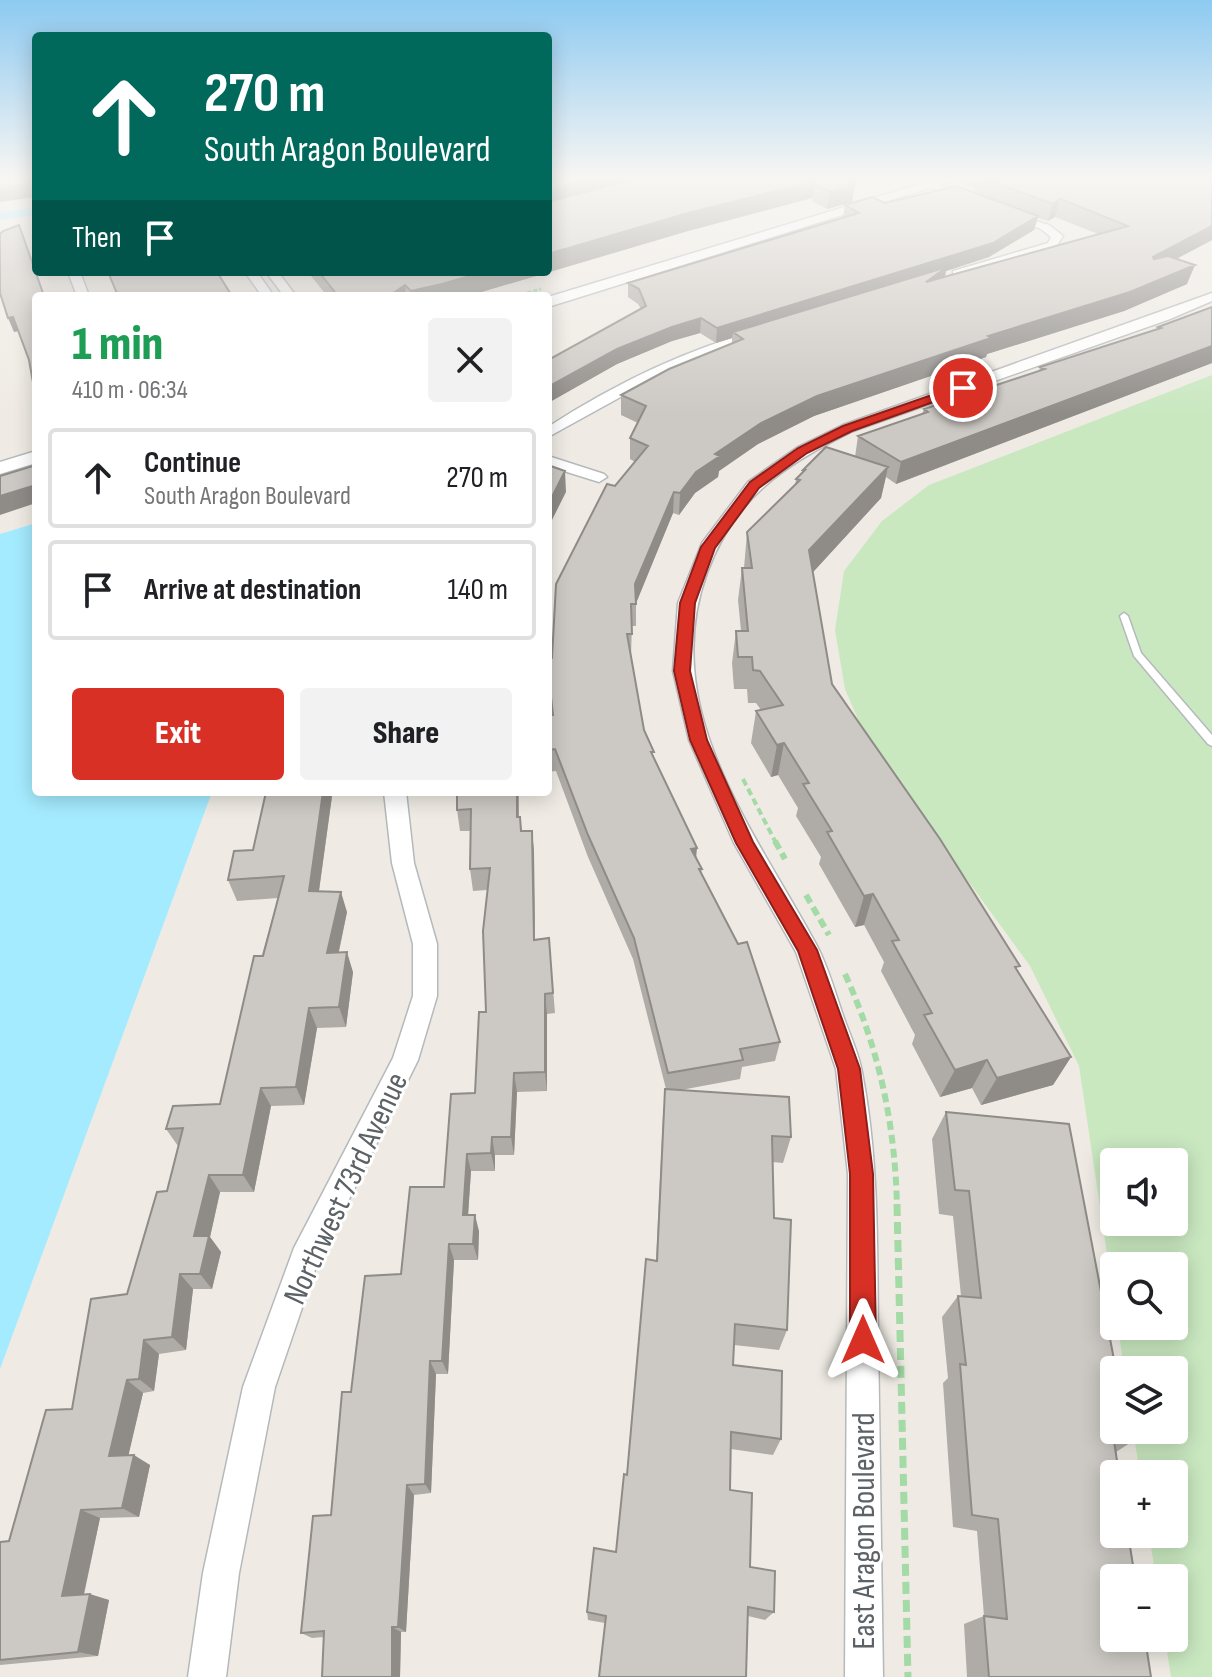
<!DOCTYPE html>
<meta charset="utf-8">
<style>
:root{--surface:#fff;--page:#f2f2f2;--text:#202124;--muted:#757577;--line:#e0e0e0;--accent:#d93025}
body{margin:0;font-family:"Sofia Sans Condensed",sans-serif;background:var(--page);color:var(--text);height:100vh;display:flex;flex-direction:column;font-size:30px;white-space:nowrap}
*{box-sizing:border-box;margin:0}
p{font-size:26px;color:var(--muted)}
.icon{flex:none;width:44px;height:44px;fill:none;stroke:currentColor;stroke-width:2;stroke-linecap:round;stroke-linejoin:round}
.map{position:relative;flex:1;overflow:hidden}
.drawer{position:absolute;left:32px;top:292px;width:520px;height:504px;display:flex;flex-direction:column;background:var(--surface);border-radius:8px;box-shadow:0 4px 20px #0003}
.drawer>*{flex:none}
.guide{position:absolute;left:32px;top:32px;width:520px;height:244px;border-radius:8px;box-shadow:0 4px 20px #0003;background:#00695c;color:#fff;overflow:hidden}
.fabs{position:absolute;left:1100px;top:1148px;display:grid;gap:16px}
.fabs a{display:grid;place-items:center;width:88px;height:88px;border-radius:8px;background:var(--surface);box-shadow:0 4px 20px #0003;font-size:40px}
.pin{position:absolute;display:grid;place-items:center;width:68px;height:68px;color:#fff;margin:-34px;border:4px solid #fff;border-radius:50%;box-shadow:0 2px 8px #0007}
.me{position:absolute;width:88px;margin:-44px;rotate:0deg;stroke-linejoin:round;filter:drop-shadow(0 0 6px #0008)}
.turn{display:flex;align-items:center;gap:28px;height:168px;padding:0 40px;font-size:36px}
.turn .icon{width:104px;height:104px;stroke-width:2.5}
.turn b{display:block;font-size:56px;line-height:68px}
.then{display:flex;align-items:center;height:76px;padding:0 40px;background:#0003;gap:16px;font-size:30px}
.round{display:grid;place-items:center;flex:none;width:84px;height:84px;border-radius:8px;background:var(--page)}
.headline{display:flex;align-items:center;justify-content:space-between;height:136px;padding:0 40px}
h1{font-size:48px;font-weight:800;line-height:60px;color:#1e9e55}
.primary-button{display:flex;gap:16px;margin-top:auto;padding:16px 40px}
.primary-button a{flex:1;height:92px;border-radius:8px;background:var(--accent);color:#fff;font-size:32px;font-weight:800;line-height:92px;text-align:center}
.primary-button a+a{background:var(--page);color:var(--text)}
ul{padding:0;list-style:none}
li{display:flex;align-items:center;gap:24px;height:100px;margin:0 16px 12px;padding:0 24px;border:4px solid var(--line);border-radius:8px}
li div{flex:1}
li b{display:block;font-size:30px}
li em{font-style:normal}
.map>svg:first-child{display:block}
.green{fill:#c9e8c0;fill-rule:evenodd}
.water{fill:#a5ebff}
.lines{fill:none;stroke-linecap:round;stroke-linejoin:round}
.canal{fill:#a5ebff;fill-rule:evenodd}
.service-casing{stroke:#b5b9bc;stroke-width:3}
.minor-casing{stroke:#b5b9bc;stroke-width:3}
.tertiary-casing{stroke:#b5b9bc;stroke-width:3}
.path-far3{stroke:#a3daa5;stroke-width:3;stroke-dasharray:4 2;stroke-linecap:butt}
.path-far2{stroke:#a3daa5;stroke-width:4;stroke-dasharray:7 4;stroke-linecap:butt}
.path-far1{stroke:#a3daa5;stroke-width:6;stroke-dasharray:9 5;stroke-linecap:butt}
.path{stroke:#a3daa5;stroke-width:7;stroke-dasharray:12 6;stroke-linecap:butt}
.service{fill:#fff;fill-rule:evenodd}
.minor{fill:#fff;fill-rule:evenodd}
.tertiary{fill:#fff;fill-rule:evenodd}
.wall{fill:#afaca8;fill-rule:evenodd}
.shaded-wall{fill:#8f8c88}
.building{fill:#ccc8c3;stroke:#8f8c88;stroke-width:2}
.route{fill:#d93025;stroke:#8d1f18;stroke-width:2}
.labels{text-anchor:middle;stroke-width:6;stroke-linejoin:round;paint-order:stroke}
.near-street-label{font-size:32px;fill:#5c6266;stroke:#fff}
</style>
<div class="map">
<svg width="1212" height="1677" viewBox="0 0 1212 1677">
<rect width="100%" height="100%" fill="#efebe4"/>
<path class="green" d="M 1212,375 L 1212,1677 L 1171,1677 L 1165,1638 L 1174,1638 L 1174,1578 L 1156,1578 L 1149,1534 L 1174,1534 L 1174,1474 L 1140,1474 L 1133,1430 L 1174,1430 L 1174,1370 L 1124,1370 L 1118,1326 L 1174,1326 L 1174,1266 L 1114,1266 L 1114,1301 L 1079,1066 L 1030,966 L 869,745 L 845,689 L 835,630 L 844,571 L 882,521 L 929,485 ZM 1114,1162 L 1174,1162 L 1174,1222 L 1114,1222 Z"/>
<path class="water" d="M 36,523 L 36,792 L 212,792 L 0,1369 L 0,534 Z"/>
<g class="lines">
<path class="canal" d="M 36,207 L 36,215 L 0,220 L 0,212 Z"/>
<g class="service-casing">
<path id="service" d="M 1124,613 L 1128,616 L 1141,653 L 1212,735 L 1212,746 L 1208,744 L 1134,656 L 1120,616 Z"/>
</g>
<g class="minor-casing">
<path id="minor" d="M 910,179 L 925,179 L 976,200 L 967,202 Z
M 1003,211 L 1049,225 L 1063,236 L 1056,247 L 953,277 L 953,271 L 1048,243 L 1051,237 L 1041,229 L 1003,215 Z
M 68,272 L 80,272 L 89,296 L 77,296 Z
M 245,272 L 257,272 L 274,296 L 262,296 Z
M 266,272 L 278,272 L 296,296 L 284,296 Z
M 1212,293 L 1212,301 L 1170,319 L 853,431 C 784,465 734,498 707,573 C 657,709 755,831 816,944 C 829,968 836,996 845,1021 C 851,1037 859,1055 862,1072 C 879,1159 877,1248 878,1337 C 880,1450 881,1564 883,1677 L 845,1677 L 848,1174 L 836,1069 L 796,952 L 734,843 L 689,740 L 673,671 L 678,603 L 702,543 L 748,482 L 798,447 L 843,425 Z
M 759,330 L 764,331 L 764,337 L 655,378 L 548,437 L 548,427 C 613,385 684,350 759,330 Z
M 548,456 L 604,474 L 607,477 L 599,482 L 548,466 Z
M 384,792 L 406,792 L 414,863 L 437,944 L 437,996 L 418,1060 L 317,1264 L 275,1387 L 239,1573 L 226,1677 L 188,1677 L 203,1573 L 243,1387 L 294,1248 L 393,1058 L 413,996 L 413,944 L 392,863 Z"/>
</g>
<g class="tertiary-casing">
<path id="tertiary" d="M 937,179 L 958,179 L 548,307 L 548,297 Z
M 36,451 L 36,463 L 0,474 L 0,462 Z"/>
</g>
<path class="path-far3" d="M 516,296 L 541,289"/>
<path class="path-far2" d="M 743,779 L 776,843"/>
<path class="path-far1" d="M 775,841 L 785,859
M 806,895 L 829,935
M 845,974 C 879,1049 895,1123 897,1206"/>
<path class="path" d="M 897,1204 L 908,1677"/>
<use href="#service" class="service"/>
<use href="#minor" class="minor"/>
<use href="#tertiary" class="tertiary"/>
</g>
<path class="wall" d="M 548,179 L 853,183 L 852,202 L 827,209 L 812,201 L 812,198 L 688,231 L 468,296 L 327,296 L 308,272 L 548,272 Z
M 959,179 L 1212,179 L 1212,240 L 1176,259 L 1187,284 L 1124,311 L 987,354 L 986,357 L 814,416 L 758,444 L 719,471 L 718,477 L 695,493 L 679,515 L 673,513 L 636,602 L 636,626 L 632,626 L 631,656 L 644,730 L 654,758 L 702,869 L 701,874 L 780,1042 L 775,1061 L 742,1067 L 740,1079 L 681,1090 L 791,1137 L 783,1163 L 772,1162 L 774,1218 L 787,1330 L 779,1350 L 734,1345 L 733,1365 L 781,1439 L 773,1455 L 731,1449 L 730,1490 L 750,1567 L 774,1612 L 765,1620 L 748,1616 L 605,1623 L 588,1620 L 587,1612 L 616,1552 L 627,1475 L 656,1260 L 663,1116 L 666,1089 L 633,959 L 588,857 L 556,771 L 548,772 L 548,715 L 552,715 L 548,682 L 548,659 L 552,658 L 615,486 L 635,462 L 630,459 L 630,438 L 638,423 L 621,415 L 621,395 L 732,344 L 732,338 L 716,343 L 700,333 L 672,341 L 617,364 L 548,403 L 548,360 L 641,309 L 638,304 L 628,297 L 628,283 L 843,218 L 845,205 L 885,203 L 974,193 L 975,188 L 958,182 ZM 1055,217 L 1098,234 L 945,276 L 946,271 L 989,257 L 1034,230 L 1038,218 L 1048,221 Z
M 1212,307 L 1212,363 L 896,484 L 886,477 L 881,498 L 813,572 L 832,684 L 1071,1057 L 1053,1085 L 981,1105 L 972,1088 L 940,1097 L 912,1044 L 915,1035 L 881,971 L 884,962 L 864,925 L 855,927 L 819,864 L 821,857 L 796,816 L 798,808 L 778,775 L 771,777 L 751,743 L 756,711 L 761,710 L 756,703 L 748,703 L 747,689 L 734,689 L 732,663 L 736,631 L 741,631 L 738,600 L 742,568 L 744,568 L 747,532 L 795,486 L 796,479 L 802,473 L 803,470 L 855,457 L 858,436 L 922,414 L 924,409 L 1039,371 L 1040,367 L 1158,329 L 1158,327 Z
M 457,792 L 519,792 L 519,817 L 520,817 L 522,831 L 532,831 L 534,852 L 535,939 L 549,938 L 555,1013 L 547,1014 L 547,1091 L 517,1092 L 514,1155 L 495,1155 L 495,1171 L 471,1171 L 468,1215 L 479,1231 L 478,1260 L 454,1260 L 448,1374 L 436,1374 L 431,1493 L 414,1495 L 406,1632 L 401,1632 L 400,1677 L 322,1677 L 324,1637 L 312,1638 L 301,1633 L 331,1515 L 351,1392 L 401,1274 L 444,1187 L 475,1093 L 486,1012 L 487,890 L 473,891 L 470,869 L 471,831 L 460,831 L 457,810 Z
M 332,796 L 319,891 L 347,912 L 339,952 L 353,972 L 346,1027 L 317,1028 L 304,1105 L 271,1106 L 254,1192 L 220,1192 L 210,1237 L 221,1252 L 212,1289 L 193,1289 L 186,1350 L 159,1354 L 154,1391 L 143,1393 L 128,1455 L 150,1465 L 139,1517 L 100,1518 L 84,1595 L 109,1600 L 98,1656 L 0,1665 L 0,1542 L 9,1541 L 127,1294 L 167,1191 L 178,1146 L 166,1129 L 220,1104 L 278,898 L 237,901 L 228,880 Z
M 946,1112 L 1130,1443 L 1116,1452 L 1151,1677 L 967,1677 L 964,1624 L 984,1616 L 977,1531 L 953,1527 L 943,1383 L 948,1378 L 942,1317 L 958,1296 L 961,1296 L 953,1216 L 939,1214 L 932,1139 Z"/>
<path class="shaded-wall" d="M 590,179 L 654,179 L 548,208 L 548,190 Z
M 829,179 L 867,179 L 828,190 Z
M 816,181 L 812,198 L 688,231 L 468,296 L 412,296 L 411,291 L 484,272 L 548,272 L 548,254 L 688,213 Z
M 36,183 L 36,197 L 0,202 L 0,188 Z
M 855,184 L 852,202 L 827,209 L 830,192 Z
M 1060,199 L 1055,217 L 1048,221 L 1053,204 Z
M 1038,216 L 1034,230 L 989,257 L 946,271 L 943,286 L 733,332 L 732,338 L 716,343 L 717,328 Z
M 1212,226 L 1212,240 L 1146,275 L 1153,257 Z
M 1195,265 L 1187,284 L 1124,311 L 987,354 L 986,357 L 814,416 L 758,444 L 719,471 L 718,477 L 695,493 L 679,515 L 680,493 L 696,472 L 715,454 L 761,423 L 817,396 Z
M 405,285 L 406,296 L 389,296 Z
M 13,317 L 19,331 L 14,332 L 8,318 Z
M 701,318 L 700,333 L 672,341 L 617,364 L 548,403 L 548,387 L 617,349 L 672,327 Z
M 1212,346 L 1212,363 L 896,484 L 901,462 Z
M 888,467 L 881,498 L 804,582 L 809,550 Z
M 565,471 L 566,492 L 548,528 L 548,505 Z
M 36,485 L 36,503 L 0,515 L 0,496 Z
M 674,492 L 673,513 L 635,606 L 635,584 Z
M 784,743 L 778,775 L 771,777 L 777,745 Z
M 323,792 L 331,792 L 332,796 L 316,912 L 309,891 Z
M 517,792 L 518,792 L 519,839 L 517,817 Z
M 532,831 L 534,852 L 535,960 L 534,940 Z
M 697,848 L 695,869 L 691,849 Z
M 341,892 L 347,912 L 334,973 L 327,953 Z
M 873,894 L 864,925 L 855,927 L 864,896 Z
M 347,952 L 353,972 L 346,1027 L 339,1007 Z
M 545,994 L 547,1014 L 547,1091 L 545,1072 Z
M 309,1008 L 317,1028 L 304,1105 L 296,1087 Z
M 1071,1057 L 1053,1085 L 981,1105 L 997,1078 Z
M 987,1060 L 972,1088 L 940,1097 L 955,1070 Z
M 514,1073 L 517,1092 L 514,1155 L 511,1137 Z
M 261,1088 L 271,1106 L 254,1192 L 243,1175 Z
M 492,1137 L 495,1155 L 495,1171 L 491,1153 Z
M 467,1154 L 471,1171 L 467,1231 L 463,1215 Z
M 209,1175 L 220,1192 L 210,1237 L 221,1252 L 212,1289 L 200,1274 L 194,1236 Z
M 475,1215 L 479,1231 L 478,1260 L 473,1244 Z
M 449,1244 L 454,1260 L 448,1374 L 442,1361 Z
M 180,1274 L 193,1289 L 186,1350 L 172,1337 Z
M 144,1340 L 159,1354 L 154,1391 L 139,1379 Z
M 430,1361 L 436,1374 L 431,1493 L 425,1484 Z
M 127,1380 L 143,1393 L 126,1466 L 109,1456 Z
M 134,1455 L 150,1465 L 139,1517 L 122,1508 Z
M 407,1485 L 414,1495 L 406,1632 L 398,1627 Z
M 81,1510 L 100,1518 L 82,1602 L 62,1596 Z
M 90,1594 L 109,1600 L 98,1656 L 78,1652 Z
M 392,1627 L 401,1632 L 400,1677 L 392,1677 Z"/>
<path class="building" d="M 0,179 L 36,179 L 36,183 L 0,188 Z
M 548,179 L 590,179 L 548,190 Z
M 633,179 L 844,179 L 855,184 L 830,192 L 814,184 L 816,181 L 688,213 L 548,254 L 548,202 Z
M 986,179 L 1212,179 L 1212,226 L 1153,257 L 1154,259 L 1168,256 L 1195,265 L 1130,292 L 988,336 L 991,338 L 817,396 L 761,423 L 715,454 L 720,456 L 696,472 L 680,493 L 674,492 L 635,584 L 636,604 L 631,604 L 632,634 L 627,634 L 644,730 L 654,752 L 651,752 L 697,848 L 691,849 L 702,869 L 699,869 L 738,944 L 747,942 L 780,1042 L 740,1049 L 743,1060 L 668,1073 L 634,938 L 588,835 L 555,749 L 548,750 L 548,715 L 553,715 L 548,670 L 548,659 L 552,658 L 556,584 L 607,484 L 615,486 L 648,446 L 630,438 L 646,406 L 621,395 L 669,369 L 743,339 L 733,332 L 947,267 L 926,282 L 1128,226 L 1060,199 L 1053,204 Z
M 956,186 L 1038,216 L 993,243 L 717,328 L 701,318 L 672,327 L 617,349 L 548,387 L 548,360 L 646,306 L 639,289 L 628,283 L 859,213 L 845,205 L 872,197 L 885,203 Z
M 19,225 L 44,296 L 36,296 L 36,399 L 29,360 L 13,317 L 8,318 L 0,293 L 0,234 L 3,231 Z
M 108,272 L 217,272 L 232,296 L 118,296 Z
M 319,272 L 484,272 L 442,284 L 411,291 L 405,285 L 389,296 L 338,296 Z
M 1212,307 L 1212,346 L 901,462 L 858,436 L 928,412 L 924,409 L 1045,369 L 1040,367 L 1161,328 L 1158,327 Z
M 826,447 L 888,467 L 809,550 L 832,684 L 940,839 L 1020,966 L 1015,967 L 1071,1057 L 997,1078 L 987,1060 L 955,1070 L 924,1015 L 932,1013 L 892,941 L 899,940 L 873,894 L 864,896 L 827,832 L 832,831 L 803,784 L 809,783 L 784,743 L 777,745 L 756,711 L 783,705 L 760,671 L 753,670 L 752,657 L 738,657 L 736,631 L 748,631 L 742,568 L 752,568 L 747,532 L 800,480 L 796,479 L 805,470 L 803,470 Z
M 36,465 L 36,485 L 0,496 L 0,476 Z
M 548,465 L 565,471 L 548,505 Z
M 266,792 L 323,792 L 309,891 L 341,892 L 327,953 L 347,952 L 339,1007 L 309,1008 L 296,1087 L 261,1088 L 243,1175 L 209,1175 L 194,1236 L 209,1236 L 200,1274 L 180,1274 L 172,1337 L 144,1340 L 139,1379 L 127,1380 L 109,1456 L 134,1455 L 122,1508 L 81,1510 L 62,1596 L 90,1594 L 78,1652 L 0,1660 L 0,1542 L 9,1541 L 46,1410 L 72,1409 L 91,1299 L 127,1294 L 157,1192 L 167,1191 L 183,1128 L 166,1129 L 173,1106 L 220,1104 L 254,956 L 263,956 L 284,876 L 228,880 L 234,851 L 253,850 Z
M 457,792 L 517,792 L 517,817 L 520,817 L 521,831 L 532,831 L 534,940 L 549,938 L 553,993 L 545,994 L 545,1072 L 514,1073 L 511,1137 L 492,1137 L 491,1153 L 467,1154 L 463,1215 L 475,1215 L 473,1244 L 449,1244 L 442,1361 L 430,1361 L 425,1484 L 407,1485 L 398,1627 L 392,1627 L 392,1677 L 322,1677 L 324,1631 L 301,1633 L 313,1516 L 331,1515 L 342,1392 L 351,1392 L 365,1276 L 401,1274 L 410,1187 L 444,1187 L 451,1094 L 475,1093 L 479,1012 L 486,1012 L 483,931 L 490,868 L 470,869 L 471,809 L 457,810 Z
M 665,1089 L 789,1097 L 791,1137 L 772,1136 L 774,1218 L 791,1220 L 787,1330 L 735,1324 L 733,1365 L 782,1371 L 781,1439 L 731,1432 L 730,1490 L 752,1493 L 750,1567 L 775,1571 L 774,1612 L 748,1607 L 746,1677 L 599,1677 L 606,1616 L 587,1612 L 594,1548 L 616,1552 L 624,1474 L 627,1475 L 646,1259 L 657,1261 Z
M 946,1112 L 1069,1124 L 1116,1370 L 1114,1370 L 1114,1430 L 1128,1430 L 1130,1443 L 1114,1441 L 1119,1474 L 1114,1474 L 1114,1534 L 1128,1534 L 1135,1578 L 1114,1578 L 1114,1638 L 1145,1638 L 1151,1677 L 989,1677 L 984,1616 L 1007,1619 L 998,1519 L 972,1515 L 960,1364 L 966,1365 L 958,1296 L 981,1298 L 969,1191 L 955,1190 Z"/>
<linearGradient id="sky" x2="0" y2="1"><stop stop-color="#8dcaf1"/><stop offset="0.43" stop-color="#f8f6f3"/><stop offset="1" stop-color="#f8f6f3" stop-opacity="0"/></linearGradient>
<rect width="1212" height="414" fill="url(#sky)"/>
<path class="route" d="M 963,384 L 967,385 L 967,390 L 852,431 L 807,453 L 759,488 L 715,548 L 695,603 L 690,671 L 707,740 L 753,842 L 817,950 L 860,1069 L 873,1174 L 876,1340 L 872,1349 L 863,1352 L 854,1349 L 850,1340 L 850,1174 L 838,1069 L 798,951 L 736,843 L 690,740 L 674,671 L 680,603 L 701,547 L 750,482 L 798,448 L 843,426 Z"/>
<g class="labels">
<g class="near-street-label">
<text transform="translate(345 1188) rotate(-65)" y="11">Northwest 73rd Avenue</text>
<text transform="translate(863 1531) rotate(-90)" y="11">East Aragon Boulevard</text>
</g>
</g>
</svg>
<div class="fabs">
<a><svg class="icon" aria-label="sound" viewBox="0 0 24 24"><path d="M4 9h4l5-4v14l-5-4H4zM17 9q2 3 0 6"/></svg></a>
<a><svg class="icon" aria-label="search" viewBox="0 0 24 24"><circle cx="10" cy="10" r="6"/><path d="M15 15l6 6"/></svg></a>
<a><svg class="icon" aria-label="layers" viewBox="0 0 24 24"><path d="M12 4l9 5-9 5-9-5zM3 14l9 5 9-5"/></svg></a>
<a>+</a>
<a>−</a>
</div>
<div class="pin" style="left:963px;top:388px;background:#d93025"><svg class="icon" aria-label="arrive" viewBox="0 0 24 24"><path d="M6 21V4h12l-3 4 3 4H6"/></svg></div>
<svg class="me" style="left:863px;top:1340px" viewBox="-20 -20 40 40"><path d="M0-17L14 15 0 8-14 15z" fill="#d93025" stroke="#fff" stroke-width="4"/></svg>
<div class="guide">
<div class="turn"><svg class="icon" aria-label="ahead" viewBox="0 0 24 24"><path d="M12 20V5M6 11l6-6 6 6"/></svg><div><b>270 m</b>South Aragon Boulevard</div></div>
<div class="then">Then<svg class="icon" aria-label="arrive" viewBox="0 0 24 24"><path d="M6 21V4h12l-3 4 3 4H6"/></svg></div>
</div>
<section class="drawer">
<div class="headline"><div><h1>1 min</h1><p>410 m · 06:34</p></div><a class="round"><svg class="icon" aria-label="close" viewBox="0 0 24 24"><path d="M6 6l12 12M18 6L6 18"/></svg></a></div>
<ul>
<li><svg class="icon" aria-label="ahead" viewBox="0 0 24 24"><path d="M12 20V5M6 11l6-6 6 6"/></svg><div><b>Continue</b><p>South Aragon Boulevard</p></div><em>270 m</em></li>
<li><svg class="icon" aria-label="arrive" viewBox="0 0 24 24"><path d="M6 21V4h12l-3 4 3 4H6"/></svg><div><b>Arrive at destination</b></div><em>140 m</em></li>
</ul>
<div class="primary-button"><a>Exit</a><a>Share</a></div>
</section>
</div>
